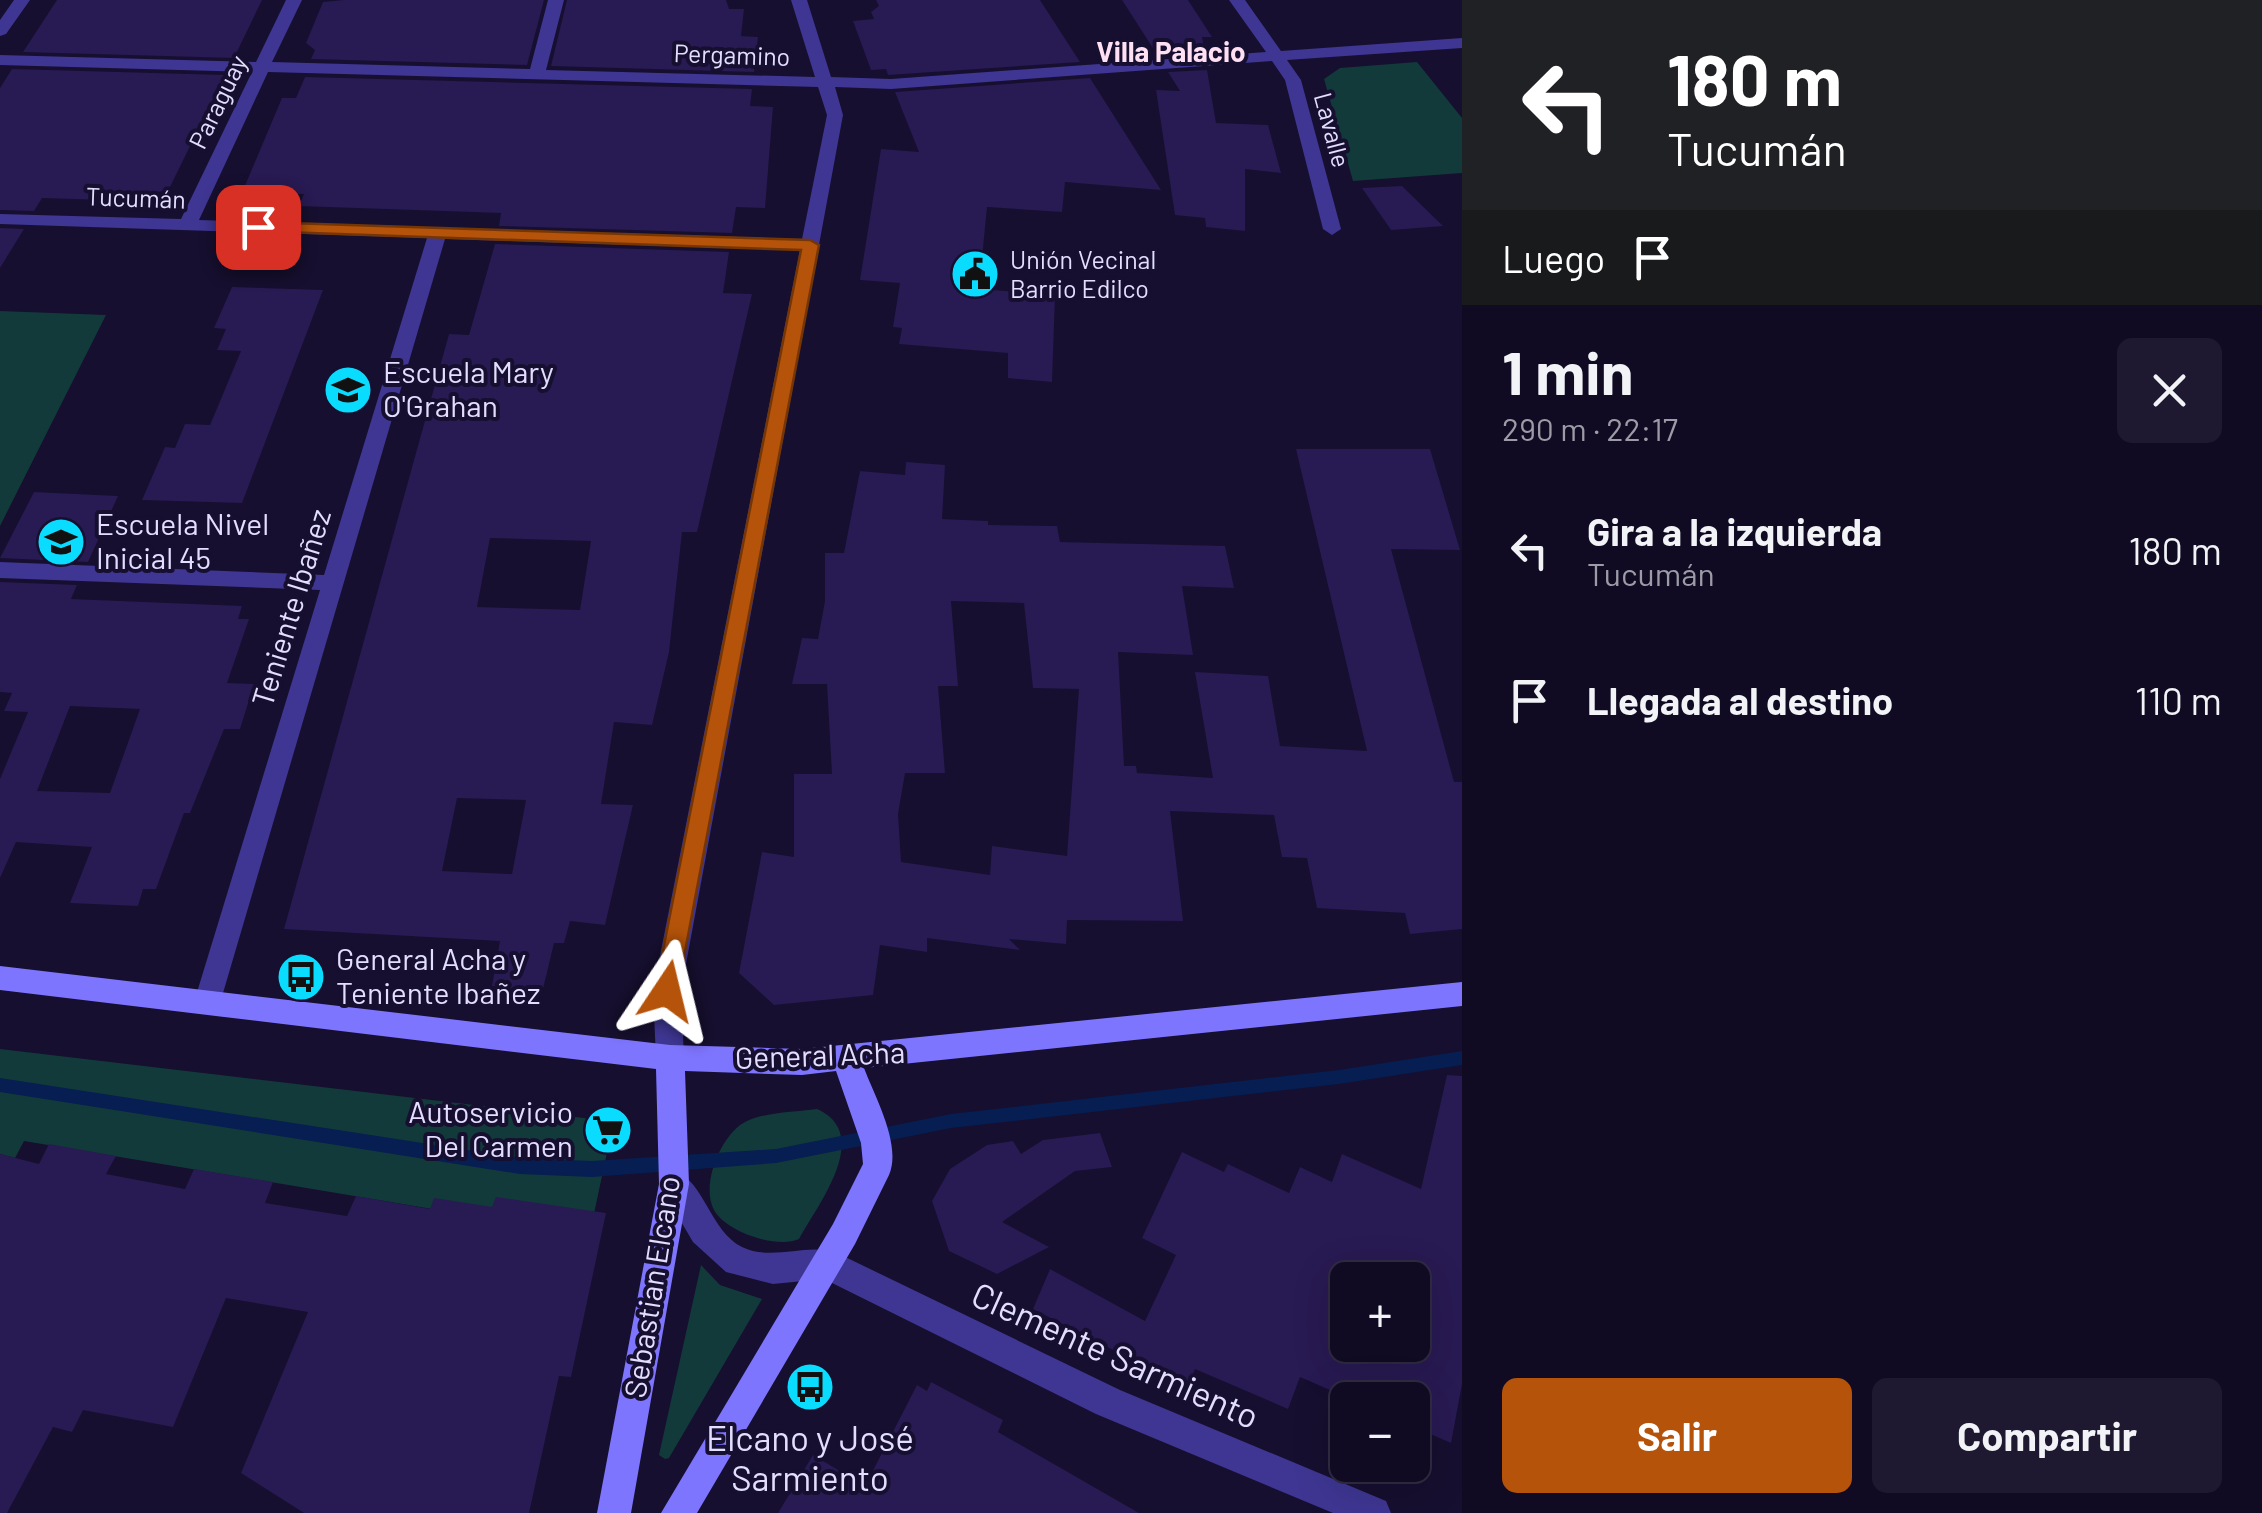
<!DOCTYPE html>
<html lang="es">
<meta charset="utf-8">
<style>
:root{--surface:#100b23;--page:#1e1930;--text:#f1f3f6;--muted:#9c9ba6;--line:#302b41;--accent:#b45309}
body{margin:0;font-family:Barlow,sans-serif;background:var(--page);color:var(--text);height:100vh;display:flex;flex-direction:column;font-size:38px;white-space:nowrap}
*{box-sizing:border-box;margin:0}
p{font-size:32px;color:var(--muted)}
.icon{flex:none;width:55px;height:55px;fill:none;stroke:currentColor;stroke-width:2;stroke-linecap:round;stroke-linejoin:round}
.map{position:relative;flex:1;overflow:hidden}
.side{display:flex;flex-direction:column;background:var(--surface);width:800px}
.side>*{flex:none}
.hud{background:#202124;color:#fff;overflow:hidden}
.buttons{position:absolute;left:1330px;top:1262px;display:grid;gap:20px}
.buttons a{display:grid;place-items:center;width:100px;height:100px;border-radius:15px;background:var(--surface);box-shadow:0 10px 40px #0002,0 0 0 2px var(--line);font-size:50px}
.pin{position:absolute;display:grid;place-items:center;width:85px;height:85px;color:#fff;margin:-42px;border-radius:20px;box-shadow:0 5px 15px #0006}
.me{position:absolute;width:110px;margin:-55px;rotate:10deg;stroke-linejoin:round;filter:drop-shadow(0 0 8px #0008)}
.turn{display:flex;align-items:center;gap:35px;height:210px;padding:0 40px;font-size:45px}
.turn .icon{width:130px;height:130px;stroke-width:2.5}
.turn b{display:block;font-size:70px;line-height:85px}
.then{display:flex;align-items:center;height:95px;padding:0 40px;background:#0003;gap:20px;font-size:38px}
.round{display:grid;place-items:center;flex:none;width:105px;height:105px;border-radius:15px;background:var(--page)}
.overview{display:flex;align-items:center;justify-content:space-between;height:170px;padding:0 40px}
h1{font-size:60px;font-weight:700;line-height:75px}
.button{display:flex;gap:20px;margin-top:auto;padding:20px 40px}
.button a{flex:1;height:115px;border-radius:15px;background:var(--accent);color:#fff;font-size:40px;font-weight:700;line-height:115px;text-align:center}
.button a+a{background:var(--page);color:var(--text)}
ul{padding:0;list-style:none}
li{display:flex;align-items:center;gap:30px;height:150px;padding:0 40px}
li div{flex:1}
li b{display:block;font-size:38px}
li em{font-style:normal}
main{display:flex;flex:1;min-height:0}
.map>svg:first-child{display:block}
.green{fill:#123a3a}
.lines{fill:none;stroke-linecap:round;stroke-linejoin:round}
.stream{fill:#061e52;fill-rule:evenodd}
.building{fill:#281a52;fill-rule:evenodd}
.street{fill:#3e3692;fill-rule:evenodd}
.secondary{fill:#7e75ff;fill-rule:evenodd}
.route{fill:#b45309;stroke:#753606;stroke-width:2.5}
.labels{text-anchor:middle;stroke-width:8;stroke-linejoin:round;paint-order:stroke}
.far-street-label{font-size:25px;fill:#e3deff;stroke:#160f2f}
.far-poi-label{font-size:25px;fill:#e3deff;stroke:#160f2f;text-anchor:start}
.far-neighbourhood-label{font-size:28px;font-weight:bold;fill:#ffe0f2;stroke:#160f2f}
.poi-label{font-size:30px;fill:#e3deff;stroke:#160f2f;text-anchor:start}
.street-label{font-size:30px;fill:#e3deff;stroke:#160f2f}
.near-street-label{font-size:35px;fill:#e3deff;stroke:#160f2f}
.near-poi-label{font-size:35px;fill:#e3deff;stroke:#160f2f}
</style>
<main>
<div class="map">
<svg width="1462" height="1513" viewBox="0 0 1462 1513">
<rect width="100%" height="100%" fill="#160f2f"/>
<path class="green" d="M 1417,62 L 1462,118 L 1462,173 L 1353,181 L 1324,79 L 1340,68 Z
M 0,311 L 106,315 L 0,526 Z
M 0,1049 L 609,1121 L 612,1129 L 582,1270 L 552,1229 L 24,1141 L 15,1158 L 0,1154 Z
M 817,1109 C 874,1134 817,1206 799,1239 C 777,1249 726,1232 714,1210 C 700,1184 722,1132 747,1121 C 767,1112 795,1112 817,1109 Z
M 701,1265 L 720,1285 L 762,1299 L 669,1458 L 665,1459 L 659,1455 Z"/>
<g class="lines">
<path class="stream" d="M 1462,1051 L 1462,1065 L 1339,1084 L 951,1128 L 776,1163 L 592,1177 L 520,1174 L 0,1092 L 0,1078 L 520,1158 L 592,1161 L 776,1149 L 951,1114 L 1339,1070 Z"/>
</g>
<path class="building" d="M 57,0 L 262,0 L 234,58 L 23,52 Z
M 344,0 L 544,0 L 527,65 L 311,59 L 315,50 L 306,43 L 323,2 Z
M 567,0 L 726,0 L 729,9 L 744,9 L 741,36 L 758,37 L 754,72 L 551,66 Z
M 876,0 L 1040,0 L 1080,62 L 888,75 L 886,69 L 871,70 L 853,21 L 874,19 L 871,12 L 879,6 Z
M 1122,0 L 1188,0 L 1212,37 L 1202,37 L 1205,53 L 1158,56 Z
M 12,69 L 225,75 L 168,191 L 141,193 L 138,201 L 42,198 L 34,211 L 0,210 L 0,88 Z
M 1207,70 L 1216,123 L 1268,125 L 1281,173 L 1245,169 L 1245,231 L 1206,227 L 1205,218 L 1175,215 L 1156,90 L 1180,91 L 1168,72 Z
M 305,77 L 752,89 L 750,106 L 773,107 L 765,208 L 736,207 L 732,233 L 499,226 L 501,213 L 299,206 L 304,194 L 255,193 L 257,188 L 244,188 L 282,98 L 296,98 Z
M 1090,78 L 1161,190 L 1065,182 L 1062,212 L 987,207 L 979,289 L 1055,295 L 1052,382 L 1008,378 L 1008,353 L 899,344 L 902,328 L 893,327 L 900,283 L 860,280 L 881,149 L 919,152 L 895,92 Z
M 1402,186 L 1443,226 L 1391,230 L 1362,188 Z
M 0,228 L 24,229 L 0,268 Z
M 495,244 L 729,252 L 723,293 L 752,294 L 697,532 L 682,532 L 669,652 L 652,725 L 614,722 L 601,804 L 633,805 L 605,925 L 570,921 L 564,943 L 554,943 L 542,993 L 492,986 L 500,941 L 284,929 L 449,334 L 469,335 ZM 490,538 L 591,541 L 580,610 L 477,607 ZM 457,798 L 526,800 L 512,874 L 442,871 Z
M 232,287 L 323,290 L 242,503 L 142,500 L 165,447 L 175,448 L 185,424 L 210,425 L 241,351 L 217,350 L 226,329 L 214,328 Z
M 1296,449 L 1430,449 L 1460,550 L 1391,549 L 1454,782 L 1462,782 L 1462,929 L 1410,934 L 1405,913 L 1317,908 L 1307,858 L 1282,857 L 1274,815 L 1170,811 L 1183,921 L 1067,920 L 1066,944 L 1009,939 L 1020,950 L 927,938 L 927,952 L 880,945 L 873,995 L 774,1005 L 739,973 L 762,852 L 794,857 L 794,774 L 832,774 L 827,684 L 792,684 L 802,638 L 818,639 L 825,601 L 825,553 L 844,553 L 860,471 L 905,475 L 906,462 L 945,465 L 942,519 L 988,521 L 988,525 L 1057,526 L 1060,542 L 1225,546 L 1234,588 L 1182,586 L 1193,655 L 1118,652 L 1124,766 L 1136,766 L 1137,773 L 1213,778 L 1195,672 L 1268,676 L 1280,746 L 1367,751 ZM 951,601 L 1024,603 L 1033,688 L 1079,689 L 1067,856 L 992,846 L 990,875 L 901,862 L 898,814 L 905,773 L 945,773 L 938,686 L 958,686 Z
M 34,492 L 118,496 L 88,562 L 0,558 Z
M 0,582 L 77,585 L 71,599 L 242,606 L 238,619 L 249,619 L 227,683 L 254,684 L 240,729 L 224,729 L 190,813 L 184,813 L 156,889 L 143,889 L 138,906 L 70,903 L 92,847 L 16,842 L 0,878 L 0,779 L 28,712 L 4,711 L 12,693 L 0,692 ZM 70,706 L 140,709 L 110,793 L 37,791 Z
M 1447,1075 L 1462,1076 L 1462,1384 L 1451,1443 L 1412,1426 L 1412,1400 L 1353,1400 L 1300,1377 L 1288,1409 L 1195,1369 L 1188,1388 L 1033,1309 L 1050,1269 L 1145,1321 L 1176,1255 L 1142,1238 L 1182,1152 L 1224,1172 L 1228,1164 L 1289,1193 L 1300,1167 L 1332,1182 L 1342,1154 L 1421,1189 ZM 1348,1280 L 1412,1280 L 1412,1345 L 1348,1345 Z
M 1100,1133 L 1112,1167 L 1075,1171 L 1002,1222 L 1049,1247 L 997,1274 L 949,1251 L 932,1201 L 950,1169 L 987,1145 L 1013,1141 L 1021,1154 L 1043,1140 Z
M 49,1144 L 116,1156 L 106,1174 L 185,1189 L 194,1169 L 273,1182 L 265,1203 L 347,1216 L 356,1196 L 430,1209 L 434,1198 L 492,1207 L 496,1197 L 606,1213 L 571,1377 L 559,1376 L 529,1513 L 304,1513 L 241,1473 L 308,1312 L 226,1298 L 173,1427 L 83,1410 L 72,1432 L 53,1427 L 7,1513 L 0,1513 L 0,1154 L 39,1164 Z
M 931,1382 L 1003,1420 L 998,1432 L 1139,1513 L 778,1513 L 813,1455 L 865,1486 L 917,1385 L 927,1391 Z"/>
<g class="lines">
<path class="street" d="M 14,0 L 30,0 L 6,34 L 0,36 L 0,20 Z
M 286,0 L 302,0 L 272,62 L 530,69 L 548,0 L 564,0 L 546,70 L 815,77 L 791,0 L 807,0 L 831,77 L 891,79 L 1266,52 L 1229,0 L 1245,0 L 1281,51 L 1462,38 L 1462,48 L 1287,60 L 1301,80 L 1341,229 L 1332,235 L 1323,229 L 1285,80 L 1272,61 L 891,89 L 835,87 L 843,115 L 681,991 L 684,1058 L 680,1067 L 670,1071 L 660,1067 L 656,1058 L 653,991 L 800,250 L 445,239 L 218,1010 L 208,1014 L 198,1010 L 194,1002 L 320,590 L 0,578 L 0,562 L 324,575 L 427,238 L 0,224 L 0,214 L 181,219 L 252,72 L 0,65 L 0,55 L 256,62 ZM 268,72 L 818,87 L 827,115 L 802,239 L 199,220 Z
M 674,1170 C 705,1182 710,1231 742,1247 C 773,1262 807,1242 837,1253 L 1120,1390 L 1386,1501 L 1391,1513 L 1333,1513 L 1096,1414 L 824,1279 L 773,1284 L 726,1272 L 693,1242 L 659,1184 L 663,1174 Z"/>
<path class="secondary" d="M 0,966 L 670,1045 L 802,1049 L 1462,982 L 1462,1006 L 864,1068 C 875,1097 902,1145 889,1175 L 855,1244 L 697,1513 L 661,1513 L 833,1224 L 863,1164 L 861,1143 L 836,1071 L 802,1075 L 685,1071 L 689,1184 L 631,1513 L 597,1513 L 659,1184 L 656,1069 L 0,990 Z"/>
</g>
<path class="route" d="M 258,222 L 810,240 L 819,245 L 676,999 L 667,1002 L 658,999 L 655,991 L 801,250 L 253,231 L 253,224 Z"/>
<defs>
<g id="civic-disc" transform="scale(2.5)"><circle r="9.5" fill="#0adcff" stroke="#160f2f"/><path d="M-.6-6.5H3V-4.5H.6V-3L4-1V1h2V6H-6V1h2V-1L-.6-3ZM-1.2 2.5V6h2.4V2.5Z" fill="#111"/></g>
<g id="school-disc" transform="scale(2.5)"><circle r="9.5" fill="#0adcff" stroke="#160f2f"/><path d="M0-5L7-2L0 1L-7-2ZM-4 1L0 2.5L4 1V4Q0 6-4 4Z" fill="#111"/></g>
<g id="bus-disc" transform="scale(2.5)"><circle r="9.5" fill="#0adcff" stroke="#160f2f"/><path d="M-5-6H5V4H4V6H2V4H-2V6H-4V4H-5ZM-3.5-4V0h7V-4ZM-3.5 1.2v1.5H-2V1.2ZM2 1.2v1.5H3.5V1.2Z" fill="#111"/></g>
<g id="supermarket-disc" transform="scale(2.5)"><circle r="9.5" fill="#0adcff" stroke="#160f2f"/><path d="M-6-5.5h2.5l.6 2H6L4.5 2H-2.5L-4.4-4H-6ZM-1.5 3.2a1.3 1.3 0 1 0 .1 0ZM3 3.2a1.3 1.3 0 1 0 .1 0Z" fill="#111"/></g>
</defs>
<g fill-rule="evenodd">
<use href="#civic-disc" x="975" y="274"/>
<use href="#school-disc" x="348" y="390"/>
<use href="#school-disc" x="61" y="542"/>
<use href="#bus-disc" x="301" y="977"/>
<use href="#supermarket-disc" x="608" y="1130"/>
<use href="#bus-disc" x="810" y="1387"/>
</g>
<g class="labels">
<g class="far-street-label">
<text transform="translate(732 55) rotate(2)" y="9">Pergamino</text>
<text transform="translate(218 102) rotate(-64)" y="9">Paraguay</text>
<text transform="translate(1332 130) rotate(75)" y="9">Lavalle</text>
<text transform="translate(136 198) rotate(2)" y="9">Tucumán</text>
</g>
<g class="far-poi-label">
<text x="1010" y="269">Unión Vecinal<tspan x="1010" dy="29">Barrio Edilco</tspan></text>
</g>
<g class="far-neighbourhood-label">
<text x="1171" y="62">Villa Palacio</text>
</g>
<g class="poi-label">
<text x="383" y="383">Escuela Mary<tspan x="383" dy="34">O'Grahan</tspan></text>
<text x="96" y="535">Escuela Nivel<tspan x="96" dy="34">Inicial 45</tspan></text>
<text x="336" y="970">General Acha y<tspan x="336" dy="34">Teniente Ibañez</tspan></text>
<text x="573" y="1123" text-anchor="end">Autoservicio<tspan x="573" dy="34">Del Carmen</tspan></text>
</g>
<g class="street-label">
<text transform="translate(292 608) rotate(-73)" y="10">Teniente Ibañez</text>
<text transform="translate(820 1056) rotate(-2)" y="10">General Acha</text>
<text transform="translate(653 1287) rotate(-81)" y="10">Sebastian Elcano</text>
</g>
<g class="near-street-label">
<text transform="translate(1115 1356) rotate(24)" y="12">Clemente Sarmiento</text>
</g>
<g class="near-poi-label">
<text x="810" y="1451">Elcano y José<tspan x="810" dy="40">Sarmiento</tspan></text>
</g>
</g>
</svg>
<div class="buttons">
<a>+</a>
<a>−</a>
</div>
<div class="pin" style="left:258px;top:227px;background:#d93025"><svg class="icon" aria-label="arrive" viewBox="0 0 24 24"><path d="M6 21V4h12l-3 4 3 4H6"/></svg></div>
<svg class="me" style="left:667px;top:991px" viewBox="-20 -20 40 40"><path d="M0-17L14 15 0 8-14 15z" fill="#b45309" stroke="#fff" stroke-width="4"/></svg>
</div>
<section class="side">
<div class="hud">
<div class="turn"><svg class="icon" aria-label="left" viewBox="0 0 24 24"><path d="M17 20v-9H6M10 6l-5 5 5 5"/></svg><div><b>180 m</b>Tucumán</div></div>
<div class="then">Luego<svg class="icon" aria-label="arrive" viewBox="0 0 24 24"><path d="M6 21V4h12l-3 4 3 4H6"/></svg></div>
</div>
<div class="overview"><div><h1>1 min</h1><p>290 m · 22:17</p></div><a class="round"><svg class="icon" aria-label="close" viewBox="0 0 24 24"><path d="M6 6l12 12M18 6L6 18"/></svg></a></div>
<ul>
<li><svg class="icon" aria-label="left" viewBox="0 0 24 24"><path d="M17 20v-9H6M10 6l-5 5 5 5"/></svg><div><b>Gira a la izquierda</b><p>Tucumán</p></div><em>180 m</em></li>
<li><svg class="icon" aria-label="arrive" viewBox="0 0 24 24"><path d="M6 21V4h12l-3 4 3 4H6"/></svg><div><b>Llegada al destino</b></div><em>110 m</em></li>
</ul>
<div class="button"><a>Salir</a><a>Compartir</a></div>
</section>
</main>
